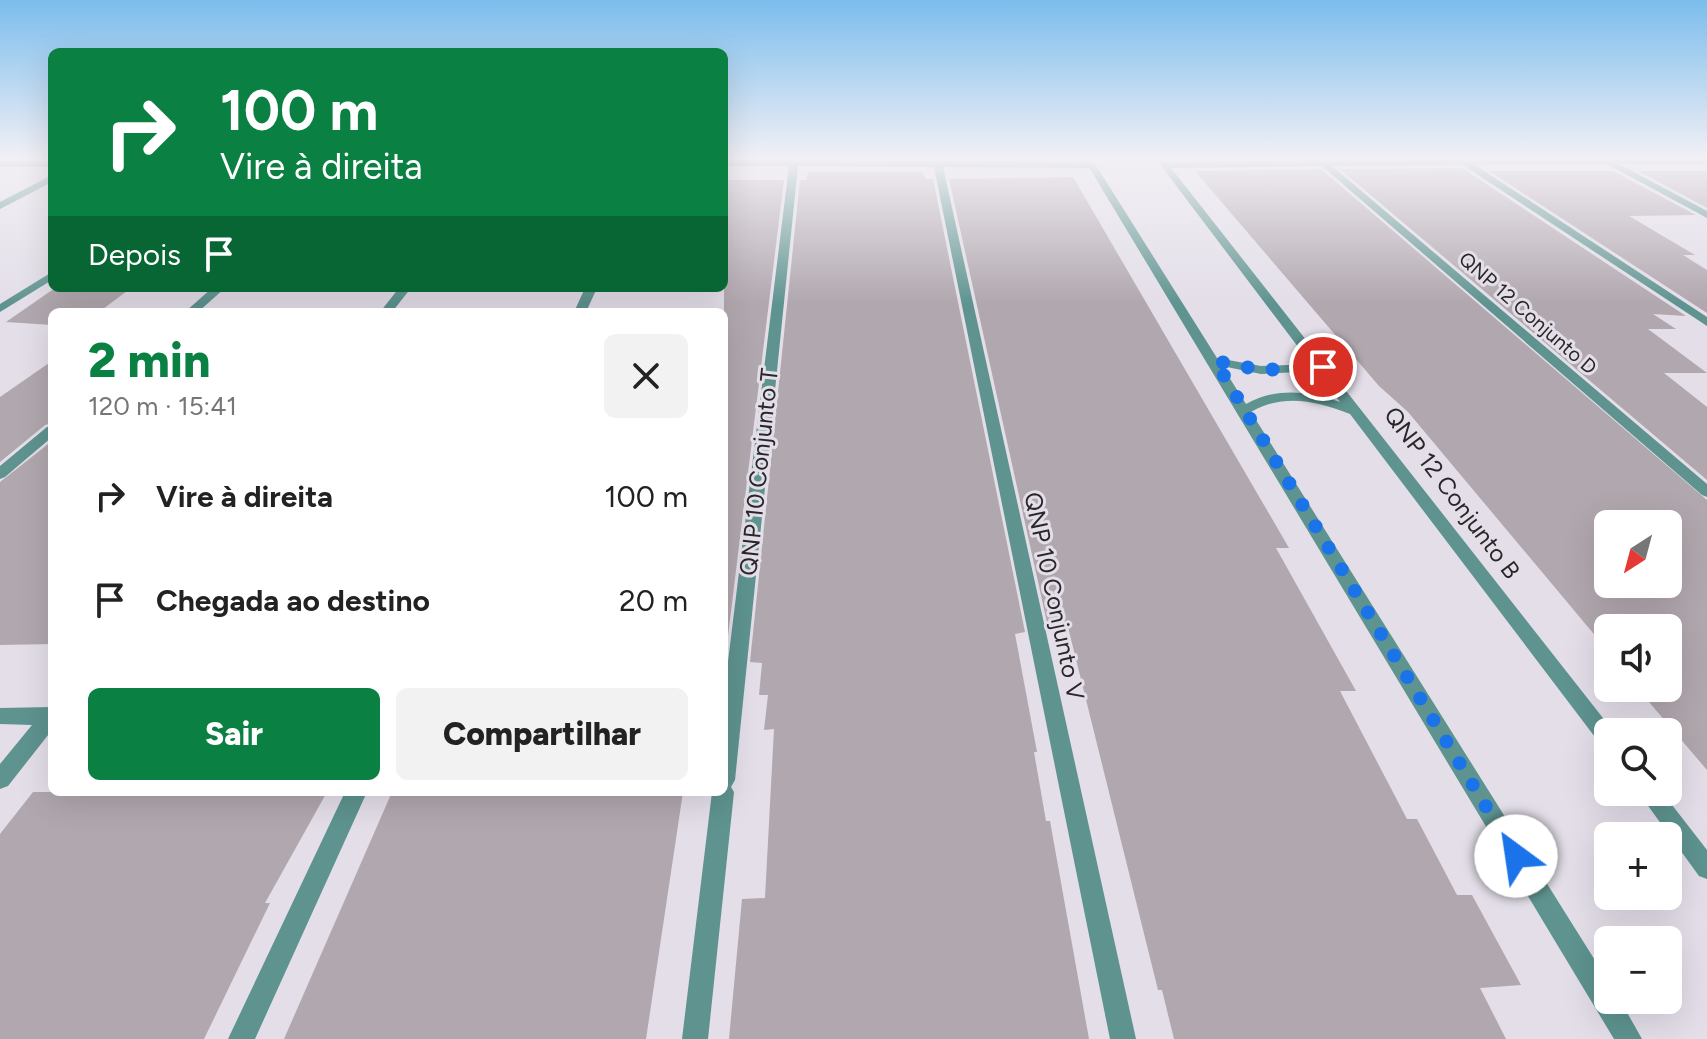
<!DOCTYPE html>
<html lang="pt">
<meta charset="utf-8">
<style>
:root{--surface:#fff;--page:#f2f2f2;--text:#222;--muted:#767676;--accent:#0b8043}
body{margin:0;font-family:Figtree,sans-serif;background:var(--page);color:var(--text);height:100vh;display:flex;flex-direction:column;font-size:30px;white-space:nowrap}
*{box-sizing:border-box;margin:0}
p{font-size:26px;color:var(--muted)}
.icon{flex:none;width:44px;height:44px;fill:none;stroke:currentColor;stroke-width:2;stroke-linecap:round;stroke-linejoin:round}
.map{position:relative;flex:1;overflow:hidden}
.panel{position:absolute;left:48px;top:308px;width:680px;height:488px;display:flex;flex-direction:column;background:var(--surface);border-radius:12px;box-shadow:0 8px 32px #0002}
.panel>*{flex:none}
.banner{position:absolute;left:48px;top:48px;width:680px;height:244px;border-radius:12px;box-shadow:0 8px 32px #0002;background:#0b8043;color:#fff;overflow:hidden}
.needle{width:52px;rotate:216deg}
.fabs{position:absolute;left:1594px;top:510px;display:grid;gap:16px}
.fabs a{display:grid;place-items:center;width:88px;height:88px;border-radius:12px;background:var(--surface);box-shadow:0 8px 32px #0002;font-size:40px}
.pin{position:absolute;display:grid;place-items:center;width:68px;height:68px;color:#fff;margin:-34px;border:4px solid #fff;border-radius:50%;box-shadow:0 2px 8px #0007}
.me{position:absolute;width:88px;margin:-44px;rotate:329deg;stroke-linejoin:round;filter:drop-shadow(0 0 6px #0008)}
.turn{display:flex;align-items:center;gap:28px;height:168px;padding:0 40px;font-size:36px}
.turn .icon{width:104px;height:104px;stroke-width:2.5}
.turn b{display:block;font-size:56px;line-height:68px}
.then{display:flex;align-items:center;height:76px;padding:0 40px;background:#0003;gap:16px;font-size:30px}
.round{display:grid;place-items:center;flex:none;width:84px;height:84px;border-radius:12px;background:var(--page)}
.headline{display:flex;align-items:center;justify-content:space-between;height:136px;padding:0 40px}
h1{font-size:48px;font-weight:800;line-height:60px;color:var(--accent)}
.button{display:flex;gap:16px;margin-top:auto;padding:16px 40px}
.button a{flex:1;height:92px;border-radius:12px;background:var(--accent);color:#fff;font-size:32px;font-weight:800;line-height:92px;text-align:center}
.button a+a{background:var(--page);color:var(--text)}
ul{padding:0;list-style:none}
li{display:flex;align-items:center;gap:24px;height:104px;padding:0 40px}
li div{flex:1}
li b{display:block;font-size:30px}
li em{font-style:normal}
.map>svg:first-child{display:block}
.building{fill:#b1a7ae;fill-rule:evenodd}
.lines{fill:none;stroke-linecap:round;stroke-linejoin:round}
.minor{fill:#5e938f;fill-rule:evenodd}
.tertiary{fill:#5e938f;fill-rule:evenodd}
.route{stroke:#1a73e8;stroke-width:14;stroke-dasharray:0 25.2}
.labels{text-anchor:middle;stroke-width:6;stroke-linejoin:round;paint-order:stroke}
.far-street-label{font-size:20px;fill:#29272b;stroke:#e3dee8}
.street-label{font-size:24px;fill:#29272b;stroke:#e3dee8}
</style>
<div class="map">
<svg width="1707" height="1039" viewBox="0 0 1707 1039">
<rect width="100%" height="100%" fill="#e3dee8"/>
<path class="building" d="M 1462,168 L 1686,316 L 1653,314 L 1676,329 L 1648,329 L 1707,373 L 1664,373 L 1707,407 L 1707,480 L 1340,169 Z
M 1321,169 L 1707,500 L 1707,770 L 1637,688 L 1668,688 L 1668,628 L 1608,628 L 1608,651 L 1408,412 L 1379,386 L 1195,171 ZM 1608,524 L 1668,524 L 1668,584 L 1608,584 Z
M 1489,171 L 1613,171 L 1696,215 L 1629,216 L 1695,255 L 1683,255 L 1707,270 L 1707,313 Z
M 1638,171 L 1707,171 L 1707,208 Z
M 808,172 L 922,172 L 926,179 L 933,179 L 1025,632 L 1015,634 L 1037,752 L 1034,752 L 1046,821 L 1050,821 L 1089,1039 L 729,1039 L 742,899 L 765,898 L 774,729 L 764,730 L 768,695 L 759,695 L 762,663 L 750,662 L 800,180 L 806,180 Z
M 1073,177 L 1289,548 L 1276,548 L 1356,691 L 1340,691 L 1407,819 L 1417,819 L 1457,895 L 1472,895 L 1521,985 L 1480,988 L 1506,1039 L 1174,1039 L 1162,990 L 1158,990 L 1067,623 L 1048,627 L 949,179 Z
M 724,180 L 784,180 L 725,660 L 724,660 Z
M 55,288 L 131,288 L 99,312 L 52,312 L 52,325 L 6,322 Z
M 52,361 L 52,423 L 45,425 L 0,462 L 0,397 Z
M 52,441 L 52,644 L 0,645 L 0,482 Z
M 33,792 L 327,792 L 265,903 L 270,903 L 204,1039 L 0,1039 L 0,834 Z
M 392,792 L 683,792 L 646,1039 L 284,1039 Z"/>
<g class="lines">
<path class="minor" d="M 1464,159 L 1707,159 L 1707,164 L 1619,164 L 1707,211 L 1707,218 L 1607,164 L 1475,165 L 1707,317 L 1707,326 L 1463,165 L 1332,166 L 1707,484 L 1707,497 L 1702,495 L 1322,166 L 1165,168 L 1161,165 L 1165,162 Z
M 724,160 L 1092,162 L 1096,165 L 1092,168 L 943,167 L 1136,1039 L 1110,1039 L 934,167 L 798,166 L 735,780 L 731,787 L 734,792 L 708,1039 L 682,1039 L 712,792 L 724,792 L 724,694 L 789,166 L 724,166 Z
M 0,161 L 52,161 L 52,167 L 0,167 Z
M 52,175 L 52,182 L 0,209 L 0,202 Z
M 52,272 L 52,280 L 0,312 L 0,304 Z
M 212,288 L 225,288 L 198,312 L 185,312 Z
M 399,288 L 411,288 L 392,312 L 380,312 Z
M 585,288 L 597,288 L 586,312 L 574,312 Z
M 52,426 L 52,437 L 5,477 L 0,479 L 0,466 L 47,427 Z
M 52,707 L 52,730 L 8,786 L 0,789 L 0,764 L 32,725 L 0,724 L 0,708 Z
M 345,792 L 367,792 L 255,1039 L 228,1039 Z"/>
<path class="tertiary" d="M 1084,159 L 1092,159 L 1217,358 L 1261,366 L 1311,364 L 1156,159 L 1164,159 L 1614,732 L 1608,732 L 1608,747 L 1601,745 L 1350,414 C 1316,401 1284,393 1251,412 L 1608,981 L 1608,1000 L 1620,1000 L 1642,1039 L 1614,1039 ZM 1222,366 L 1261,374 L 1317,371 L 1340,402 C 1309,391 1276,387 1246,404 Z
M 1638,792 L 1662,792 L 1707,850 L 1707,879 L 1699,876 Z"/>
</g>
<linearGradient id="sky" x2="0" y2="1"><stop stop-color="#7bbded"/><stop offset="0.52" stop-color="#f2f0f5"/><stop offset="1" stop-color="#f2f0f5" stop-opacity="0"/></linearGradient>
<rect width="1707" height="304" fill="url(#sky)"/>
<g class="lines">
<path class="route" d="M 1323,367 L 1261,370 L 1215,361 L 1516,856"/>
</g>
<g class="labels">
<g class="far-street-label">
<text transform="translate(1528 313) rotate(41)" y="7">QNP 12 Conjunto D</text>
</g>
<g class="street-label">
<text transform="translate(759 472) rotate(-84)" y="8">QNP 10 Conjunto T</text>
<text transform="translate(1452 493) rotate(53)" y="8">QNP 12 Conjunto B</text>
<text transform="translate(1054 596) rotate(78)" y="8">QNP 10 Conjunto V</text>
</g>
</g>
</svg>
<div class="fabs">
<a><svg class="needle" viewBox="-14 -14 28 28"><path d="M0-13l5 13h-10z" fill="#e53935"/><path d="M0 13l5-13h-10z" fill="#767676"/></svg></a>
<a><svg class="icon" aria-label="sound" viewBox="0 0 24 24"><path d="M4 9h4l5-4v14l-5-4H4zM17 9q2 3 0 6"/></svg></a>
<a><svg class="icon" aria-label="search" viewBox="0 0 24 24"><circle cx="10" cy="10" r="6"/><path d="M15 15l6 6"/></svg></a>
<a>+</a>
<a>−</a>
</div>
<div class="pin" style="left:1323px;top:367px;background:#d93025"><svg class="icon" aria-label="arrive" viewBox="0 0 24 24"><path d="M6 21V4h12l-3 4 3 4H6"/></svg></div>
<svg class="me" style="left:1516px;top:856px" viewBox="-20 -20 40 40"><circle r="19" fill="#fff"/><path d="M0-13L10 11 0 6-10 11z" fill="#1a73e8"/></svg>
<div class="banner">
<div class="turn"><svg class="icon" aria-label="right" viewBox="0 0 24 24"><path d="M7 20v-9h11M14 6l5 5-5 5"/></svg><div><b>100 m</b>Vire à direita</div></div>
<div class="then">Depois<svg class="icon" aria-label="arrive" viewBox="0 0 24 24"><path d="M6 21V4h12l-3 4 3 4H6"/></svg></div>
</div>
<section class="panel">
<div class="headline"><div><h1>2 min</h1><p>120 m · 15:41</p></div><a class="round"><svg class="icon" aria-label="close" viewBox="0 0 24 24"><path d="M6 6l12 12M18 6L6 18"/></svg></a></div>
<ul>
<li><svg class="icon" aria-label="right" viewBox="0 0 24 24"><path d="M7 20v-9h11M14 6l5 5-5 5"/></svg><div><b>Vire à direita</b></div><em>100 m</em></li>
<li><svg class="icon" aria-label="arrive" viewBox="0 0 24 24"><path d="M6 21V4h12l-3 4 3 4H6"/></svg><div><b>Chegada ao destino</b></div><em>20 m</em></li>
</ul>
<div class="button"><a>Sair</a><a>Compartilhar</a></div>
</section>
</div>
